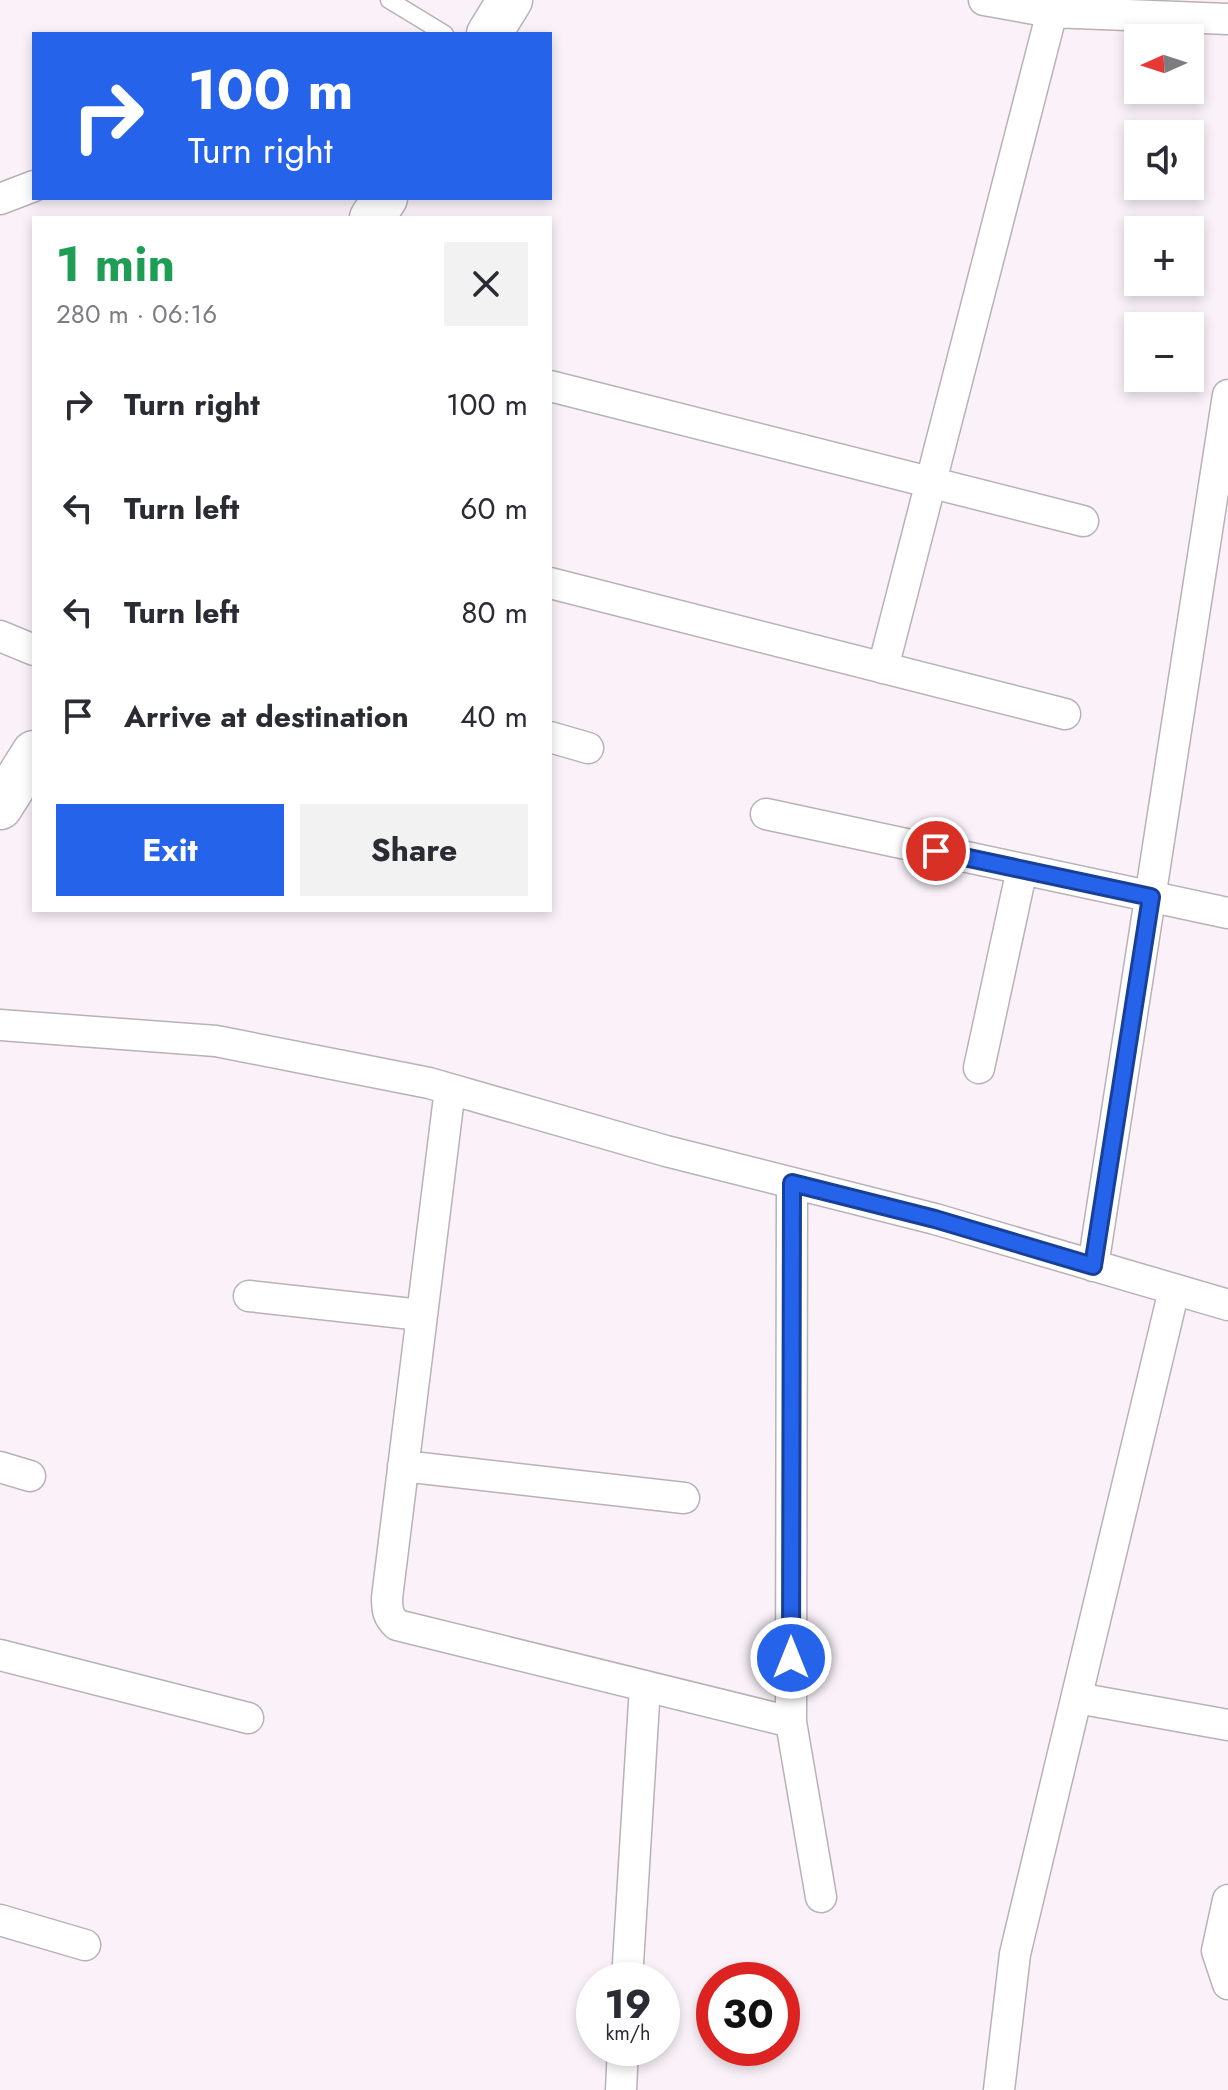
<!DOCTYPE html>
<meta charset="utf-8">
<style>
:root{--surface:#fff;--page:#f2f2f3;--text:#2b2b33;--muted:#7c7c81;--accent:#2563eb}
body{margin:0;font-family:Jost,sans-serif;background:var(--page);color:var(--text);height:100vh;display:flex;flex-direction:column;font-size:30px;white-space:nowrap}
*{box-sizing:border-box;margin:0}
p{font-size:26px;color:var(--muted)}
.icon{flex:none;width:44px;height:44px;fill:none;stroke:currentColor;stroke-width:2;stroke-linecap:round;stroke-linejoin:round}
.map{position:relative;flex:1;overflow:hidden}
.panel{position:absolute;left:32px;top:216px;width:520px;height:696px;display:flex;flex-direction:column;background:var(--surface);border-radius:0px;box-shadow:0 4px 12px #0003}
.panel>*{flex:none}
.guide{position:absolute;left:32px;top:32px;width:520px;height:168px;border-radius:0px;box-shadow:0 4px 12px #0003;background:#2563eb;color:#fff;overflow:hidden}
.needle{width:52px;rotate:267deg}
.buttons{position:absolute;left:1124px;top:24px;display:grid;gap:16px}
.buttons a{display:grid;place-items:center;width:80px;height:80px;border-radius:0px;background:var(--surface);box-shadow:0 4px 12px #0003;font-size:40px}
.speed{position:absolute;left:576px;top:1962px;display:flex;gap:16px;font-size:40px;font-weight:700;text-align:center}
.speed>*{display:grid;place-content:center;width:104px;height:104px;border-radius:50%;background:var(--surface);box-shadow:0 4px 12px #0003;line-height:1}
.speed small{font-size:20px;font-weight:400}
.speed .limit{border:12px solid #d22;background:#fff;color:#111}
.pin{position:absolute;display:grid;place-items:center;width:68px;height:68px;color:#fff;margin:-34px;border:4px solid #fff;border-radius:50%;box-shadow:0 2px 8px #0007}
.me{position:absolute;width:88px;margin:-44px;rotate:0deg;stroke-linejoin:round;filter:drop-shadow(0 0 6px #0008)}
.turn{display:flex;align-items:center;gap:28px;height:168px;padding:0 24px;font-size:36px}
.turn .icon{width:104px;height:104px;stroke-width:2.5}
.turn b{display:block;font-size:56px;line-height:68px}
.round{display:grid;place-items:center;flex:none;width:84px;height:84px;border-radius:0px;background:var(--page)}
.headline{display:flex;align-items:center;justify-content:space-between;height:136px;padding:0 24px}
h1{font-size:48px;font-weight:700;line-height:60px;color:#1e9e55}
.cta{display:flex;gap:16px;margin-top:auto;padding:16px 24px}
.cta a{flex:1;height:92px;border-radius:0px;background:var(--accent);color:#fff;font-size:32px;font-weight:700;line-height:92px;text-align:center}
.cta a+a{background:var(--page);color:var(--text)}
ul{padding:0;list-style:none}
li{display:flex;align-items:center;gap:24px;height:104px;padding:0 24px}
li div{flex:1}
li b{display:block;font-size:30px}
li em{font-style:normal}
.map>svg:first-child{display:block}
.lines{fill:none;stroke-linecap:round;stroke-linejoin:round}
.service-casing{stroke:#b9b1b8;stroke-width:19}
.minor-casing{stroke:#b9b1b8;stroke-width:33}
.trunk-casing{stroke:#b9b1b8;stroke-width:47}
.service{stroke:#fff;stroke-width:16}
.minor{stroke:#fff;stroke-width:30}
.trunk{stroke:#fff;stroke-width:44}
.route-casing{stroke:#184099;stroke-width:20}
.route{stroke:#2563eb;stroke-width:14}
</style>
<div class="map">
<svg width="1228" height="2090" viewBox="0 0 1228 2090">
<rect width="100%" height="100%" fill="#faf1f9"/>
<g class="lines">
<g class="service-casing">
<path id="service" d="M 389,0 L 445,34"/>
</g>
<g class="minor-casing">
<path id="minor" d="M 984,0 L 1051,12 L 1228,19
M 0,199 L 34,186
M 550,386 L 1083,521
M 550,583 L 1065,714
M 0,636 L 34,650
M 883,668 L 1055,0
M 550,737 L 588,748
M 766,814 L 1228,913
M 0,1025 L 216,1041 L 429,1083 L 666,1151 L 935,1219 L 1228,1305
M 979,1068 L 1022,869
M 450,1089 L 387,1598 C 387,1610 388,1617 397,1625 L 791,1722
M 792,1183 L 791,1722 L 821,1897
M 1093,1266 L 1228,395
M 249,1296 L 421,1315
M 403,1466 L 684,1498
M 0,1467 L 30,1476
M 0,1655 L 248,1718
M 1077,1698 L 1228,1725
M 1228,1900 L 1217,1951 L 1228,1984
M 0,1920 L 85,1945
M 627,1980 L 645,1686
M 621,2090 L 623,2048
M 999,2090 L 1015,1954 L 1174,1290"/>
</g>
<g class="trunk-casing">
<path id="trunk" d="M 489,34 L 510,0
M 372,218 L 385,198
M 0,807 L 34,753"/>
</g>
<use href="#service" class="service"/>
<use href="#minor" class="minor"/>
<use href="#trunk" class="trunk"/>
</g>
<g class="lines">
<g class="route-casing">
<path id="route" d="M 791,1658 L 792,1183 L 935,1219 L 1093,1266 L 1151,897 L 936,851"/>
</g>
<use href="#route" class="route"/>
</g>
</svg>
<div class="buttons">
<a><svg class="needle" viewBox="-14 -14 28 28"><path d="M0-13l5 13h-10z" fill="#e53935"/><path d="M0 13l5-13h-10z" fill="#7c7c81"/></svg></a>
<a><svg class="icon" aria-label="sound" viewBox="0 0 24 24"><path d="M4 9h4l5-4v14l-5-4H4zM17 9q2 3 0 6"/></svg></a>
<a>+</a>
<a>−</a>
</div>
<div class="speed"><div>19<small>km/h</small></div><div class="limit">30</div></div>
<div class="pin" style="left:936px;top:851px;background:#d93025"><svg class="icon" aria-label="arrive" viewBox="0 0 24 24"><path d="M6 21V4h12l-3 4 3 4H6"/></svg></div>
<svg class="me" style="left:791px;top:1658px" viewBox="-20 -20 40 40"><circle r="17" fill="#2563eb" stroke="#fff" stroke-width="3"/><path d="M0-11L8 9 0 5-8 9z" fill="#fff"/></svg>
<div class="guide">
<div class="turn"><svg class="icon" aria-label="right" viewBox="0 0 24 24"><path d="M7 20v-9h11M14 6l5 5-5 5"/></svg><div><b>100 m</b>Turn right</div></div>
</div>
<section class="panel">
<div class="headline"><div><h1>1 min</h1><p>280 m · 06:16</p></div><a class="round"><svg class="icon" aria-label="close" viewBox="0 0 24 24"><path d="M6 6l12 12M18 6L6 18"/></svg></a></div>
<ul>
<li><svg class="icon" aria-label="right" viewBox="0 0 24 24"><path d="M7 20v-9h11M14 6l5 5-5 5"/></svg><div><b>Turn right</b></div><em>100 m</em></li>
<li><svg class="icon" aria-label="left" viewBox="0 0 24 24"><path d="M17 20v-9H6M10 6l-5 5 5 5"/></svg><div><b>Turn left</b></div><em>60 m</em></li>
<li><svg class="icon" aria-label="left" viewBox="0 0 24 24"><path d="M17 20v-9H6M10 6l-5 5 5 5"/></svg><div><b>Turn left</b></div><em>80 m</em></li>
<li><svg class="icon" aria-label="arrive" viewBox="0 0 24 24"><path d="M6 21V4h12l-3 4 3 4H6"/></svg><div><b>Arrive at destination</b></div><em>40 m</em></li>
</ul>
<div class="cta"><a>Exit</a><a>Share</a></div>
</section>
</div>
